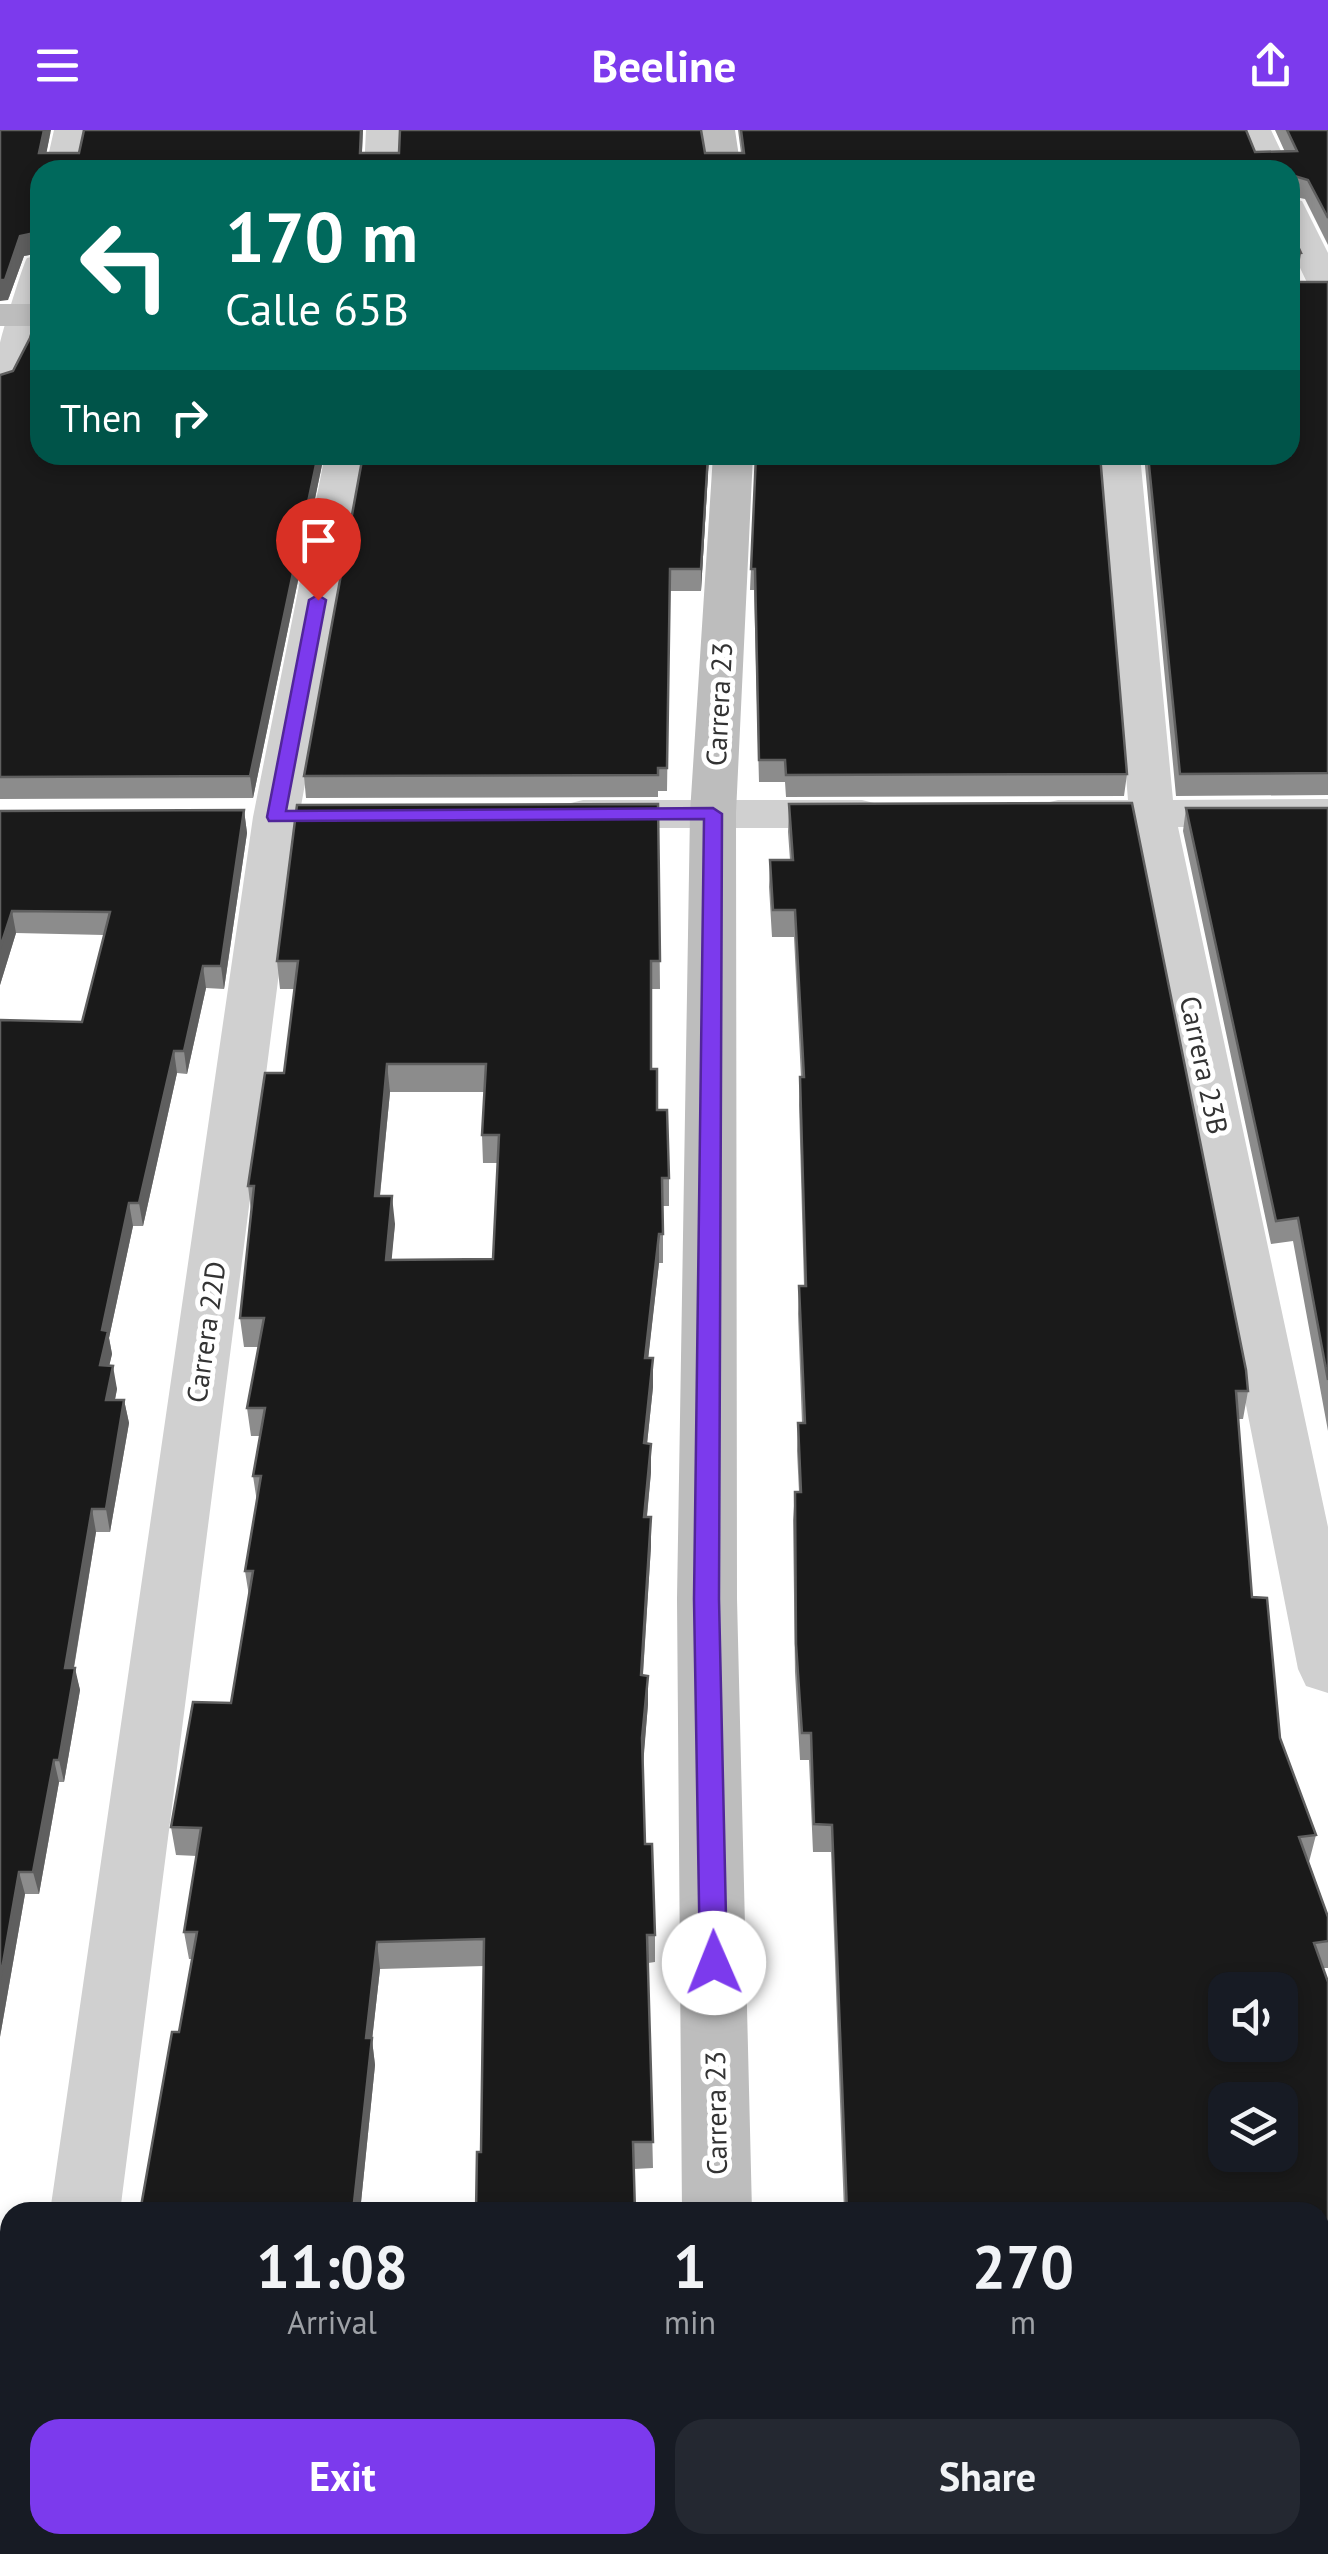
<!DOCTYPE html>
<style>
:root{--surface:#171b24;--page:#242831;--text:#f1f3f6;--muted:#9ea1a6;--accent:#7c3aed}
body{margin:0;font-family:"PT Sans",sans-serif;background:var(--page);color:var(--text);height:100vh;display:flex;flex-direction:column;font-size:38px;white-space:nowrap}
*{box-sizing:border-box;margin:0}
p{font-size:32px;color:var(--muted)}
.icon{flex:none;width:55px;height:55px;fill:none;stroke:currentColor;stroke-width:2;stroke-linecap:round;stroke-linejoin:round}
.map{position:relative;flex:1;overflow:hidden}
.drawer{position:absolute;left:0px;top:2072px;width:1330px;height:352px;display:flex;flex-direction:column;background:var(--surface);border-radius:30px 30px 0 0;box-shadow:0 5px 15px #0003}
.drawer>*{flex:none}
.guide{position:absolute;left:30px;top:30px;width:1270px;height:305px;border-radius:30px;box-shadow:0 5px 15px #0003;background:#00695c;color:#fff;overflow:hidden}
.controls{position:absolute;left:1208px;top:1842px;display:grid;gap:20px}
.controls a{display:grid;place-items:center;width:90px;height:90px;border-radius:20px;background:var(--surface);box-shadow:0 5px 15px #0003;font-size:50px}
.pin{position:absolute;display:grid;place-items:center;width:85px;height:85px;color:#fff;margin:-102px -42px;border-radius:50% 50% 50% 0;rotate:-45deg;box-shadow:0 0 10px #0007}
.pin .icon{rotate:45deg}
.me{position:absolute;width:110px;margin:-55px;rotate:359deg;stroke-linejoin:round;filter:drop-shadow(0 0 8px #0008)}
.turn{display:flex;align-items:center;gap:35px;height:210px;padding:0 30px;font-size:45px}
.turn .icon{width:130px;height:130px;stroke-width:2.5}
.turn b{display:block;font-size:70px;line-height:85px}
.then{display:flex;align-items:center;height:95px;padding:0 30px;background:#0003;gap:20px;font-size:38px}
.eta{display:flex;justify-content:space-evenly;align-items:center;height:170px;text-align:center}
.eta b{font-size:60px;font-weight:700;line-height:70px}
.action{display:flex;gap:20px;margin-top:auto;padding:20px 30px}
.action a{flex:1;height:115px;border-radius:30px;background:var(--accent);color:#fff;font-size:40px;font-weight:700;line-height:115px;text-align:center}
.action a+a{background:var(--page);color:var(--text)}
header{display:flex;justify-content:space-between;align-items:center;height:130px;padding:0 30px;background:var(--accent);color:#fff;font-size:45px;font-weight:700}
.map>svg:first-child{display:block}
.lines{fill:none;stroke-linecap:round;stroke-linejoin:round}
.street{fill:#d0d0d0;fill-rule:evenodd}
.secondary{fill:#bdbdbd;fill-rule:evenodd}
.wall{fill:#8c8c8c;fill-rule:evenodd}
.shaded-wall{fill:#5f5f5f}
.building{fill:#1a1a1a;stroke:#5f5f5f;stroke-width:2.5;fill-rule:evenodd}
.route{fill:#7c3aed;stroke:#51269a;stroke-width:2.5}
.labels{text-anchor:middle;stroke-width:10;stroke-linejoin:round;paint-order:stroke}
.street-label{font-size:28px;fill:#333;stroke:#fff}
</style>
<header><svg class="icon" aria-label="menu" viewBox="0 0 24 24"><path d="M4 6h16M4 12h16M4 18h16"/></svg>Beeline<svg class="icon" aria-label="share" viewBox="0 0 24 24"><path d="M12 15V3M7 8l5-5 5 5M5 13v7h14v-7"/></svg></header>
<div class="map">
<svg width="1328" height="2424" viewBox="0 0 1328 2424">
<rect width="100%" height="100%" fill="#fff"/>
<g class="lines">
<path class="street" d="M 54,0 L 88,0 L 79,40 L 45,40 Z
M 366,0 L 400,0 L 398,40 L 364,40 Z
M 1237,0 L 1271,0 L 1290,40 L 1256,40 Z
M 1290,68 L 1302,71 L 1328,123 L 1328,167 L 1313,165 L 1290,117 Z
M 40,125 C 40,176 43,216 13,260 L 0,263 C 0,247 0,230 0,214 C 1,206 23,134 27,128 Z
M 325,325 L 365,325 L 299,687 L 120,2082 L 50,2082 L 253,687 Z
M 1100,325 L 1140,325 L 1173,670 L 1328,669 L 1328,697 L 1178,697 L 1328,1397 L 1328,1563 L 1306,1556 L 1298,1539 L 1132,697 L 1058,698 L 1042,694 L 1035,684 L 1042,674 L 1058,670 L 1128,670 Z
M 583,670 L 862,670 L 878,674 L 885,684 L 878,694 L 862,698 L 583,698 L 567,694 L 560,684 L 567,674 Z
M 10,2395 L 10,2415 L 78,2415 L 77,2424 L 1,2424 Z"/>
<path class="secondary" d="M 701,0 L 735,0 L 741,40 L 707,40 Z
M 0,174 L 40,174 L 40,196 L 0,196 Z
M 713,325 L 753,325 L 736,683 L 737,1469 L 752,2082 L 682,2082 L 677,1469 L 690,683 Z
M 683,2415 L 759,2415 L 759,2424 L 683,2424 Z"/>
</g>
<path class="wall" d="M 51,0 L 46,23 L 79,23 L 84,0 L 363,0 L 362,23 L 741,23 L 738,0 L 1246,0 L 1255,22 L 1285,22 L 1275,0 L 1328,0 L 1328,115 L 1305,69 L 1290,66 L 40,123 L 24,126 L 8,170 Z
M 1293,152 L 1328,152 L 1328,665 L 1176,666 L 1144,325 L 1290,325 Z
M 0,245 L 40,325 L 324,325 L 253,668 L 0,669 Z
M 709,325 L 701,461 L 670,461 L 667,661 L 658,661 L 658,667 L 306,668 L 304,646 Z
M 756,325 L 1127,644 L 1124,666 L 786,667 L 785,652 L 759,652 L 754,460 L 750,460 Z
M 658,674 L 660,859 L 651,859 L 651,939 L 669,1048 L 669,1076 L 663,1076 L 663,1133 L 659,1133 L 648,1228 L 653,1228 L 653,1257 L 647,1314 L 651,1314 L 651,1342 L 647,1387 L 651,1416 L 643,1545 L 648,1574 L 643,1631 L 645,1714 L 655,1805 L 655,1832 L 648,1833 L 653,2038 L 634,2039 L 481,2022 L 484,1836 L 380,1839 L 372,1910 L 375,1935 L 360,2082 L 140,2082 L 179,1902 L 192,1829 L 189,1829 L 184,1802 L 197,1726 L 176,1725 L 171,1697 L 231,1573 L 249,1466 L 245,1441 L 257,1372 L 253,1346 L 260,1306 L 251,1306 L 247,1278 L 258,1217 L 244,1217 L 240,1188 L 251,1081 L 248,1056 L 284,943 L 295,859 L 280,859 L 277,831 ZM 390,962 L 484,962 L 482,1005 L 483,1033 L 498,1033 L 493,1129 L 391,1130 L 395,1094 L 380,1066 Z
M 789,674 L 1248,1261 L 1243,1289 L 1238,1289 L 1252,1467 L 1280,1608 L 1316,1705 L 1309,1732 L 1328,1787 L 1328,1838 L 1323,1838 L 1328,2424 L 1177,2424 L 1175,2415 L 1320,2415 L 1320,2082 L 844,2082 L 831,1722 L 813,1722 L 809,1630 L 800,1630 L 795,1542 L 793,1390 L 795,1362 L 799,1362 L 797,1321 L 798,1293 L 802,1293 L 798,1184 L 799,1156 L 804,1156 L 799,975 L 800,947 L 801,947 L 794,807 L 772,807 L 769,757 L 770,730 L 790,730 L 788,702 Z
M 1186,678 L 1328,678 L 1328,1301 L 1293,1111 L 1271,1114 L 1183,701 Z
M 244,680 L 247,703 L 224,859 L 206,858 L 187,944 L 177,943 L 143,1096 L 133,1096 L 109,1208 L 112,1224 L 109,1236 L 117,1259 L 115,1270 L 124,1270 L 129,1293 L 110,1402 L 96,1402 L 74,1538 L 80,1560 L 64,1652 L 59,1652 L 39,1764 L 25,1764 L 0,1907 L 82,892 L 104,805 L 16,803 L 0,855 L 0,681 Z"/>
<path class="shaded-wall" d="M 44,0 L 51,0 L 43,40 L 39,23 Z
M 361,0 L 363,0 L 361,40 L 360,23 Z
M 39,102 L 40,123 L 24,126 L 8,170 L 0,171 L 0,150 L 20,106 Z
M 1301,123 L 1298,143 L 1290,144 L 1290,124 Z
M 318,325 L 324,325 L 253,668 L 250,646 Z
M 708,325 L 709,325 L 701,461 L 701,439 Z
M 244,680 L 247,703 L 224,859 L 221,836 Z
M 12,781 L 16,803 L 0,855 L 0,818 Z
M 203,836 L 206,858 L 187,944 L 184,921 Z
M 174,921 L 177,943 L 143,1096 L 139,1073 Z
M 387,934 L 390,962 L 377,1094 L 375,1066 Z
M 392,1066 L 395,1094 L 389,1158 L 386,1130 Z
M 129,1073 L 133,1096 L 109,1208 L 112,1224 L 104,1258 L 100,1235 L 102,1200 Z
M 659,1104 L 659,1133 L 645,1257 L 645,1228 Z
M 653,1228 L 653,1257 L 644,1342 L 644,1313 Z
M 113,1236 L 117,1259 L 110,1293 L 106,1270 Z
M 124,1270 L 129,1293 L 110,1402 L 106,1379 Z
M 651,1314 L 651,1342 L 644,1415 L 644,1387 Z
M 92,1379 L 96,1402 L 70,1560 L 65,1538 Z
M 651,1387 L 651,1416 L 641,1573 L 641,1545 Z
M 75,1538 L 80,1560 L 64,1652 L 59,1630 Z
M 648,1546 L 648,1574 L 643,1636 L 642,1608 Z
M 54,1630 L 59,1652 L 39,1764 L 33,1742 Z
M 19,1742 L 25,1764 L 0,1907 L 0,1850 Z
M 377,1812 L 380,1839 L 372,1910 L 375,1935 L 360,2082 L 353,2082 L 366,1908 Z"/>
<path class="building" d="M 0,0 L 44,0 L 39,23 L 79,23 L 84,0 L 361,0 L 360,23 L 399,23 L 400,0 L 701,0 L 705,23 L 744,23 L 741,0 L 1246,0 L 1255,22 L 1297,21 L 1287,0 L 1328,0 L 1328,88 L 1308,50 L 1291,45 L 1290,69 L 1290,40 L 40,40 L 40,140 L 39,102 L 20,106 L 5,150 L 0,150 Z
M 1290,99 L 1301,123 L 1290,124 L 1290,133 Z
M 1290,149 L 1293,152 L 1328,152 L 1328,643 L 1180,644 L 1148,325 L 1290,325 Z
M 40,178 L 40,325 L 318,325 L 250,646 L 0,647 L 0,245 L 13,241 L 30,208 Z
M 363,325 L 708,325 L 701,439 L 670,439 L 667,638 L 658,638 L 658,645 L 304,646 Z
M 756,325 L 1100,325 L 1127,644 L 786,645 L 785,630 L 759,630 L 755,439 L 751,439 Z
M 1132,673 L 1246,1240 L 1248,1261 L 1236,1261 L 1252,1467 L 1267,1468 L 1280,1608 L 1316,1705 L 1299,1707 L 1328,1787 L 1328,1811 L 1314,1813 L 1328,1852 L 1328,2424 L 1188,2424 L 1186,2415 L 1320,2415 L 1320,2082 L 847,2082 L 832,1695 L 814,1694 L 811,1603 L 802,1603 L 796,1514 L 795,1362 L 801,1362 L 798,1293 L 805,1293 L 799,1156 L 806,1156 L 800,947 L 804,947 L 795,780 L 773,780 L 770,730 L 793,730 L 789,674 ZM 1225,1860 L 1280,1860 L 1280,1915 L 1225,1915 ZM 1225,1970 L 1280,1970 L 1280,2025 L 1225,2025 Z
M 658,674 L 660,831 L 651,831 L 651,939 L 657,939 L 657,980 L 667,980 L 669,1048 L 662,1048 L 663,1104 L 659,1104 L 645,1228 L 653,1228 L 644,1313 L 651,1314 L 644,1387 L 651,1387 L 641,1545 L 648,1546 L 642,1608 L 645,1714 L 652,1714 L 655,1805 L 647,1805 L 653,2012 L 633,2012 L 635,2082 L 476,2082 L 477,2022 L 481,2022 L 484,1809 L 377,1812 L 366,1908 L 372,1908 L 353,2082 L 140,2082 L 172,1902 L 179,1902 L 197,1802 L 184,1802 L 201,1698 L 171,1697 L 193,1572 L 231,1573 L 253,1441 L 245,1441 L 261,1346 L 253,1346 L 265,1278 L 247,1278 L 264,1188 L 240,1188 L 254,1056 L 248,1056 L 265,943 L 284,943 L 298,831 L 277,831 L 297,675 ZM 387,934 L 486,934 L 482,1005 L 499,1005 L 493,1129 L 386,1130 L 392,1066 L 375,1066 Z
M 1186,678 L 1328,678 L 1328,1250 L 1298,1088 L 1276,1091 Z
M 244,680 L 221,836 L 203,836 L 184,921 L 174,921 L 139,1073 L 129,1073 L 102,1200 L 108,1201 L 100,1235 L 113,1236 L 106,1270 L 124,1270 L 106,1379 L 92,1379 L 65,1538 L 75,1538 L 59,1630 L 54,1630 L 33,1742 L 19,1742 L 0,1850 L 0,890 L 82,892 L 110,782 L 12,781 L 0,818 L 0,681 Z
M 65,2415 L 675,2415 L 675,2424 L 64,2424 Z
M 855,2415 L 1003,2415 L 1003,2424 L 855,2424 Z"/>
<path class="route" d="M 318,465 L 326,470 L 286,681 L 713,678 L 722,684 L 719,1469 L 727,1833 L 723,1841 L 714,1845 L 704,1841 L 700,1833 L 694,1469 L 704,689 L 269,691 L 267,687 L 309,470 Z"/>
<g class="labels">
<g class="street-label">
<text transform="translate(719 574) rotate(-87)" y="10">Carrera 23</text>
<text transform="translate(1204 935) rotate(78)" y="10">Carrera 23B</text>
<text transform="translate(206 1202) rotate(-82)" y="10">Carrera 22D</text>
<text transform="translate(716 1983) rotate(-91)" y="10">Carrera 23</text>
</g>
</g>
</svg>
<div class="controls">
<a><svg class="icon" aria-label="sound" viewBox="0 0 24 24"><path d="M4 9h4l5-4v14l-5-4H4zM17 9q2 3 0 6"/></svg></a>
<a><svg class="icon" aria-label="layers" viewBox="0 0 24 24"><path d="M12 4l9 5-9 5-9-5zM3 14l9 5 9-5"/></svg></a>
</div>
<div class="pin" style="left:318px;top:470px;background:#d93025"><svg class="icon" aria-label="arrive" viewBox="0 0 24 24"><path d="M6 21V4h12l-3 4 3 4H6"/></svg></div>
<svg class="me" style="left:714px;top:1833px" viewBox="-20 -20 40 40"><circle r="19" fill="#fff"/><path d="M0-13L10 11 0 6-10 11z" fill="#7c3aed"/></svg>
<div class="guide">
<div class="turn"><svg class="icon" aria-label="left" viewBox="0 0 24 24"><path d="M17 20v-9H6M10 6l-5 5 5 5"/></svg><div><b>170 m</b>Calle 65B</div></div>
<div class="then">Then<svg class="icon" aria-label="right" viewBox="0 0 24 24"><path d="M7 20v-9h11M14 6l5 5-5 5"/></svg></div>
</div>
<section class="drawer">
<div class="eta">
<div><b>11:08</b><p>Arrival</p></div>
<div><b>1</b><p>min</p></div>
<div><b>270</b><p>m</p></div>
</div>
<div class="action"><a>Exit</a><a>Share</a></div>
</section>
</div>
